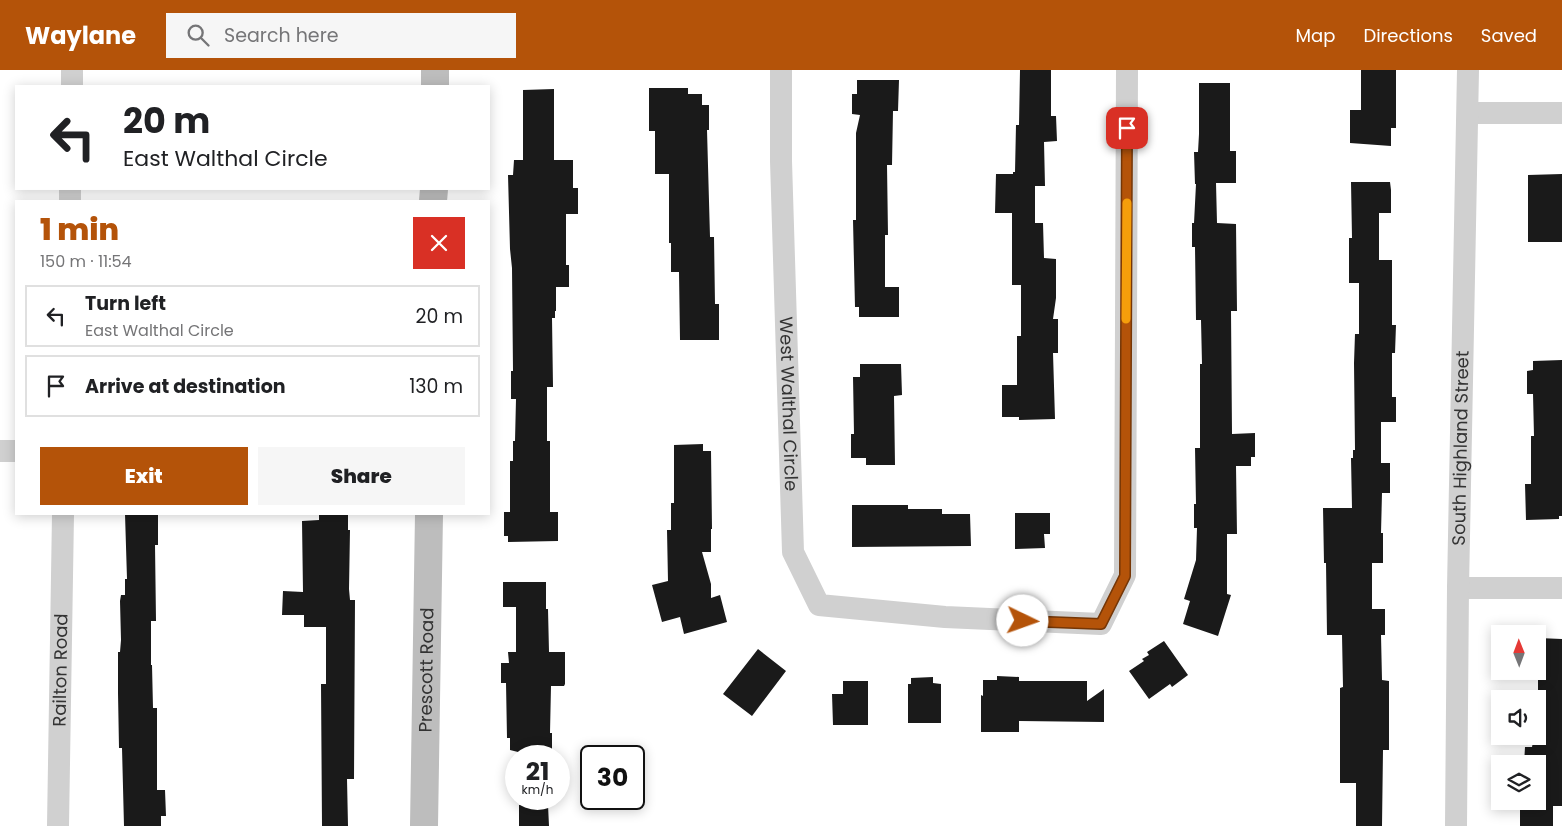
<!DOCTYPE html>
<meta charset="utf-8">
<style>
:root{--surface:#fff;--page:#f6f6f6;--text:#202124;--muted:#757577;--line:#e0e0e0;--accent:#b45309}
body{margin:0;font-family:Poppins,sans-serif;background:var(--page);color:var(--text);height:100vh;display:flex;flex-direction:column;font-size:19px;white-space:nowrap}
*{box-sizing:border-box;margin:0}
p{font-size:16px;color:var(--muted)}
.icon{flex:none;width:28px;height:28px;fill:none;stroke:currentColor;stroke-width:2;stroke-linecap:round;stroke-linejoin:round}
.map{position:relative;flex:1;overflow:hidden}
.drawer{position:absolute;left:15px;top:130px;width:475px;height:315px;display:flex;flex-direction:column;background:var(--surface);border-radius:0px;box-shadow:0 2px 12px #0003}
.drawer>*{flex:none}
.hud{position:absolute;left:15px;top:15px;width:475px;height:105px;border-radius:0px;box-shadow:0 2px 12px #0003;background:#fff;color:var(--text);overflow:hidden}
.needle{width:32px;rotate:359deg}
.buttons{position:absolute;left:1491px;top:555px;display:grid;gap:10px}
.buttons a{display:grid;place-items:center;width:55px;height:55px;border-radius:0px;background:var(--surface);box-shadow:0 2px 12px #0003;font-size:25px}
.speed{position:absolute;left:505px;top:675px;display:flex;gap:10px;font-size:25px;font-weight:700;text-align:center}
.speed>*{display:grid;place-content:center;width:65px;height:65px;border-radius:50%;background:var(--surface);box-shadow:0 2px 12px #0003;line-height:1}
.speed small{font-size:12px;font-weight:400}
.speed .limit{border:2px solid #111;border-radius:8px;background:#fff;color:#111}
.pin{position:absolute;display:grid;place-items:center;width:42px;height:42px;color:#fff;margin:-21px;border-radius:10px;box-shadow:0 2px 8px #0006}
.me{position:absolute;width:55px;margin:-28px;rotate:93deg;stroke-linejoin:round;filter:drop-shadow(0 0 4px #0008)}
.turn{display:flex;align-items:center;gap:18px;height:105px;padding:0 25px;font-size:22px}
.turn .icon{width:65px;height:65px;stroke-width:2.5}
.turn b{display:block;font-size:35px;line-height:42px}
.round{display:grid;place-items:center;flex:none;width:52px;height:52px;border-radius:0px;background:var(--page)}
.head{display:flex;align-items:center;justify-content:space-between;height:85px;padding:0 25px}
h1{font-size:30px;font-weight:800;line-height:38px;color:var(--accent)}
.primary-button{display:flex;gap:10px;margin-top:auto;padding:10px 25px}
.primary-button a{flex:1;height:58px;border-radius:0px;background:var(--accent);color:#fff;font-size:20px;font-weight:800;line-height:58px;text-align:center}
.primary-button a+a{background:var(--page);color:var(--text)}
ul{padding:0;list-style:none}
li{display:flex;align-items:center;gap:15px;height:62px;margin:0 10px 8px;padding:0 15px;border:2px solid var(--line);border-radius:0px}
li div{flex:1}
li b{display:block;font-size:19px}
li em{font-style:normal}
header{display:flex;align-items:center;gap:30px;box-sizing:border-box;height:70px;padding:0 25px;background:var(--accent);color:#fff}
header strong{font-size:24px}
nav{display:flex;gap:28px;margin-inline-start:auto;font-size:18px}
.search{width:350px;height:45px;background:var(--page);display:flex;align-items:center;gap:12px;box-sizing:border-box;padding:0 18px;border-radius:0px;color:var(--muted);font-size:19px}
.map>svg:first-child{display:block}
.building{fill:#1a1a1a}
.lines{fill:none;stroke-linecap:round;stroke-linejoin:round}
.street{stroke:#d0d0d0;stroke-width:22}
.secondary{stroke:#bdbdbd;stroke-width:28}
.route-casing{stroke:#753606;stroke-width:12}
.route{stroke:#b45309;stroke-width:9}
.slow{stroke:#f59e0b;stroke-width:9}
.labels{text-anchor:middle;stroke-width:5;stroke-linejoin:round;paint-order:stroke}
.street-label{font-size:18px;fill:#333;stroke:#fff}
</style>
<header>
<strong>Waylane</strong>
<div class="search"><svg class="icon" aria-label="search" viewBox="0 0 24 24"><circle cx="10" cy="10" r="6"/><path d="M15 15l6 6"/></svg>Search here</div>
<nav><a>Map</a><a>Directions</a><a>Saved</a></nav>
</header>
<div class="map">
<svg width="1562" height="756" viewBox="0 0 1562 756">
<rect width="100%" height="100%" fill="#fff"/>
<path class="building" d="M 1020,0 L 1051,0 L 1051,46 L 1056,46 L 1057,71 L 1044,72 L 1045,116 L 1035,116 L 1035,153 L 1043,153 L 1044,188 L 1056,189 L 1056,228 L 1053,249 L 1058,249 L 1058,283 L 1053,283 L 1055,349 L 1019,350 L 1019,347 L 1002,347 L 1002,315 L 1017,315 L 1017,266 L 1021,266 L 1021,215 L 1012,215 L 1012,143 L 995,143 L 996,104 L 1013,104 L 1013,102 L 1015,102 L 1016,55 L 1019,55 Z
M 1361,0 L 1396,0 L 1396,58 L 1391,58 L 1391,76 L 1350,73 L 1350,40 L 1361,40 Z
M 857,10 L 899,10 L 898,41 L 893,41 L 892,95 L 887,95 L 888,165 L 885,165 L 885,217 L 899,217 L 899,247 L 859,247 L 859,237 L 855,237 L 853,150 L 856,150 L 856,63 L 860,45 L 852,44 L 852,24 L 857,24 Z
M 1199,13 L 1230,13 L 1230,81 L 1236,81 L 1236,113 L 1216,113 L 1217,153 L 1236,154 L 1237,241 L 1231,241 L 1232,364 L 1255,363 L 1255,387 L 1251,387 L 1251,396 L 1236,396 L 1237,464 L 1227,464 L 1227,524 L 1231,525 L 1218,566 L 1183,554 L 1190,531 L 1184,529 L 1196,490 L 1197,458 L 1194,458 L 1194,434 L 1196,434 L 1195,378 L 1200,378 L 1200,294 L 1202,294 L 1201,250 L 1196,250 L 1195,177 L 1192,177 L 1192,153 L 1194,153 L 1196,114 L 1195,114 L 1194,82 L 1198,82 L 1199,64 Z
M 649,18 L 688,18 L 688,24 L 702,24 L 702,35 L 709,35 L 709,60 L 707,60 L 710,167 L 714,167 L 715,234 L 719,234 L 719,270 L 680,270 L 679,202 L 671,202 L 671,173 L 669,173 L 669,104 L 655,104 L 655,61 L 649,61 Z
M 554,19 L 554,90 L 573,90 L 573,118 L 578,118 L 578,144 L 566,144 L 566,195 L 569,195 L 569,217 L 556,217 L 556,241 L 555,241 L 555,248 L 552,248 L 553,317 L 547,317 L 547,371 L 550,371 L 550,442 L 558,442 L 558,471 L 508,472 L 508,466 L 504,466 L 504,442 L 510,442 L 510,391 L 513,391 L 513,371 L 515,371 L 516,329 L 511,329 L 511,301 L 513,301 L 512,198 L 510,179 L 508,105 L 513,105 L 514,90 L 523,90 L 523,20 Z
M 1562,104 L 1562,172 L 1528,172 L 1528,105 Z
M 1351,112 L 1390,112 L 1391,120 L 1391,143 L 1379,143 L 1379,190 L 1392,190 L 1392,255 L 1396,255 L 1395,283 L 1392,283 L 1392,327 L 1396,327 L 1396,352 L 1381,352 L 1381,393 L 1390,393 L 1390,423 L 1382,423 L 1381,463 L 1383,463 L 1383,493 L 1372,493 L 1372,539 L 1385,539 L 1385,565 L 1381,565 L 1382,610 L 1389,611 L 1389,680 L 1383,680 L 1382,756 L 1356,756 L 1356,713 L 1340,713 L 1340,618 L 1343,617 L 1342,565 L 1327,565 L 1326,493 L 1324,493 L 1323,438 L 1352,438 L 1351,388 L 1353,388 L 1353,380 L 1355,380 L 1354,293 L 1355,264 L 1359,264 L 1359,213 L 1349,213 L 1349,168 L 1352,168 Z
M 1562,290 L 1562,446 L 1559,446 L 1559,449 L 1526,450 L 1525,414 L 1531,414 L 1531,366 L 1534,366 L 1533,324 L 1527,324 L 1527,301 L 1533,300 L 1533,291 Z
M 860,294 L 901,294 L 902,325 L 894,326 L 895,395 L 866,395 L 866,388 L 851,388 L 851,364 L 854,364 L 853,307 L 860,307 Z
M 703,374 L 703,381 L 711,381 L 712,459 L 711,459 L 711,482 L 702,482 L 711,514 L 711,528 L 720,525 L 727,552 L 684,564 L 680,547 L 662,552 L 652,515 L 668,511 L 667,460 L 671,460 L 671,433 L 674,433 L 674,375 Z
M 852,435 L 908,435 L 908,439 L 942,439 L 942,444 L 970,444 L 971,476 L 852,477 Z
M 1015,443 L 1050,443 L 1050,464 L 1044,464 L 1045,478 L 1015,479 Z
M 125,444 L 158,444 L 158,475 L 155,475 L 156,551 L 151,551 L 151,595 L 152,595 L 153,638 L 157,638 L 157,720 L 165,720 L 166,746 L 161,746 L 161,756 L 124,756 L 122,678 L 119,678 L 118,623 L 118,582 L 120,582 L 121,570 L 120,531 L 121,525 L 125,525 L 125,509 L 127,509 Z
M 319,444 L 348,444 L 348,460 L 350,460 L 349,519 L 350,530 L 355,530 L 354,709 L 347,709 L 348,756 L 322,756 L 321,614 L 326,614 L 326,557 L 304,557 L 304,545 L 282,545 L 283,521 L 303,522 L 302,451 L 319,450 Z
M 503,512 L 546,512 L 546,539 L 548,539 L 549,582 L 565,582 L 565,614 L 564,616 L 551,616 L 550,663 L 552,663 L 552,686 L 521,686 L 518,685 L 518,682 L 510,680 L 510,668 L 507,668 L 506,613 L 501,613 L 501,593 L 509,593 L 508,582 L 516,582 L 516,537 L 503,537 Z
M 1538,568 L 1562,569 L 1562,736 L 1553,736 L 1553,756 L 1520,756 L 1520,731 L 1538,731 L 1538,694 L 1524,694 L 1525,677 L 1532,677 L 1533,672 L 1538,672 Z
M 1164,571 L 1188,605 L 1172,617 L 1170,614 L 1149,629 L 1129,601 L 1144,591 L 1142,589 L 1149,585 L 1147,582 Z
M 758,579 L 786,601 L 752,646 L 723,624 Z
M 997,606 L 1019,607 L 1019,611 L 1087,611 L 1087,631 L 1104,619 L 1104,652 L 1019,651 L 1019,662 L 981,662 L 981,625 L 983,626 L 983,610 L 997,610 Z
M 933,607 L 933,613 L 941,614 L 941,653 L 908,653 L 908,614 L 911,614 L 911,608 Z
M 843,611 L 868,611 L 868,655 L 833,655 L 832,624 L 843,624 Z
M 519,735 L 548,735 L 549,756 L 519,756 Z"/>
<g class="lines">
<g class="street">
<path id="s1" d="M 781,0 L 781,91 L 793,482 L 819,535 L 945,547 L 1101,554 L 1125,505 L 1127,0"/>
<path d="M 72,16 L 72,0"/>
<path d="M 1468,43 L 1562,43"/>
<path d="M 70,131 L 70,119"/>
<path d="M 0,381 L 16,381"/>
<path d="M 1458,518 L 1562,518"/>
<path id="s2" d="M 58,756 L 63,444"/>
<path id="s3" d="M 1456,756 L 1458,518 L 1468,0"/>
</g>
<g class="secondary">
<path d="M 435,16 L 435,0"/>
<path d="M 433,131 L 434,119"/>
<path id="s4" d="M 424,756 L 429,444"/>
</g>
</g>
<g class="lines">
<g class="route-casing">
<path id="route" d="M 1023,551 L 1101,554 L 1125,506 L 1127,58"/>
</g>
<use href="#route" class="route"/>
<path class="slow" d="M 1126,249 L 1127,133"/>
</g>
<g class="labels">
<g class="street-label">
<text dy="6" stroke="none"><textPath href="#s1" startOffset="334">West Walthal Circle</textPath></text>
<text dy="6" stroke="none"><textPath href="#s3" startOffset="378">South Highland Street</textPath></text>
<text dy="6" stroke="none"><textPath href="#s2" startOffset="156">Railton Road</textPath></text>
<text dy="6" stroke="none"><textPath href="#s4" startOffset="156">Prescott Road</textPath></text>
</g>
</g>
</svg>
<div class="buttons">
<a><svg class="needle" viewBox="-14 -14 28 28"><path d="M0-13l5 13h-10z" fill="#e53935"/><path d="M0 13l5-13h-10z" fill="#757577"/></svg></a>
<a><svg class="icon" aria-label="sound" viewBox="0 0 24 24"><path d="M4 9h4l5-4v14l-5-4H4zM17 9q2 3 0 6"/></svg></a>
<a><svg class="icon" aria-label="layers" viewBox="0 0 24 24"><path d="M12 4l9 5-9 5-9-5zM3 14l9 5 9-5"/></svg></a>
</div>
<div class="speed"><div>21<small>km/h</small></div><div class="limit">30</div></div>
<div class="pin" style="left:1127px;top:58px;background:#d93025"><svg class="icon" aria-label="arrive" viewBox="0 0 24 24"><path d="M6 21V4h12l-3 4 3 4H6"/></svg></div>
<svg class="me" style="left:1023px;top:551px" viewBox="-20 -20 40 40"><circle r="19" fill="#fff"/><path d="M0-13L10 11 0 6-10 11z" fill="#b45309"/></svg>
<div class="hud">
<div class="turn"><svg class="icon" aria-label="left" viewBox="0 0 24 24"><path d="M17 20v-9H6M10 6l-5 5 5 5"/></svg><div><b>20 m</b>East Walthal Circle</div></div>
</div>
<section class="drawer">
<div class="head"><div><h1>1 min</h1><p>150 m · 11:54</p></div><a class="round" style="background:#d93025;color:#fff"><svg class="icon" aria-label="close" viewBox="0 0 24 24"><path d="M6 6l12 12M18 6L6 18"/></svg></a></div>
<ul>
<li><svg class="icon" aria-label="left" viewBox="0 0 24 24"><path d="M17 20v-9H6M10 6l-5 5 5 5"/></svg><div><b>Turn left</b><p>East Walthal Circle</p></div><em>20 m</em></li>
<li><svg class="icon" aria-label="arrive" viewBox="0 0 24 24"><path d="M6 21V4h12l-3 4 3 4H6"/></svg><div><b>Arrive at destination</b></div><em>130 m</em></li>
</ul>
<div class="primary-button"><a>Exit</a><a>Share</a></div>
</section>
</div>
